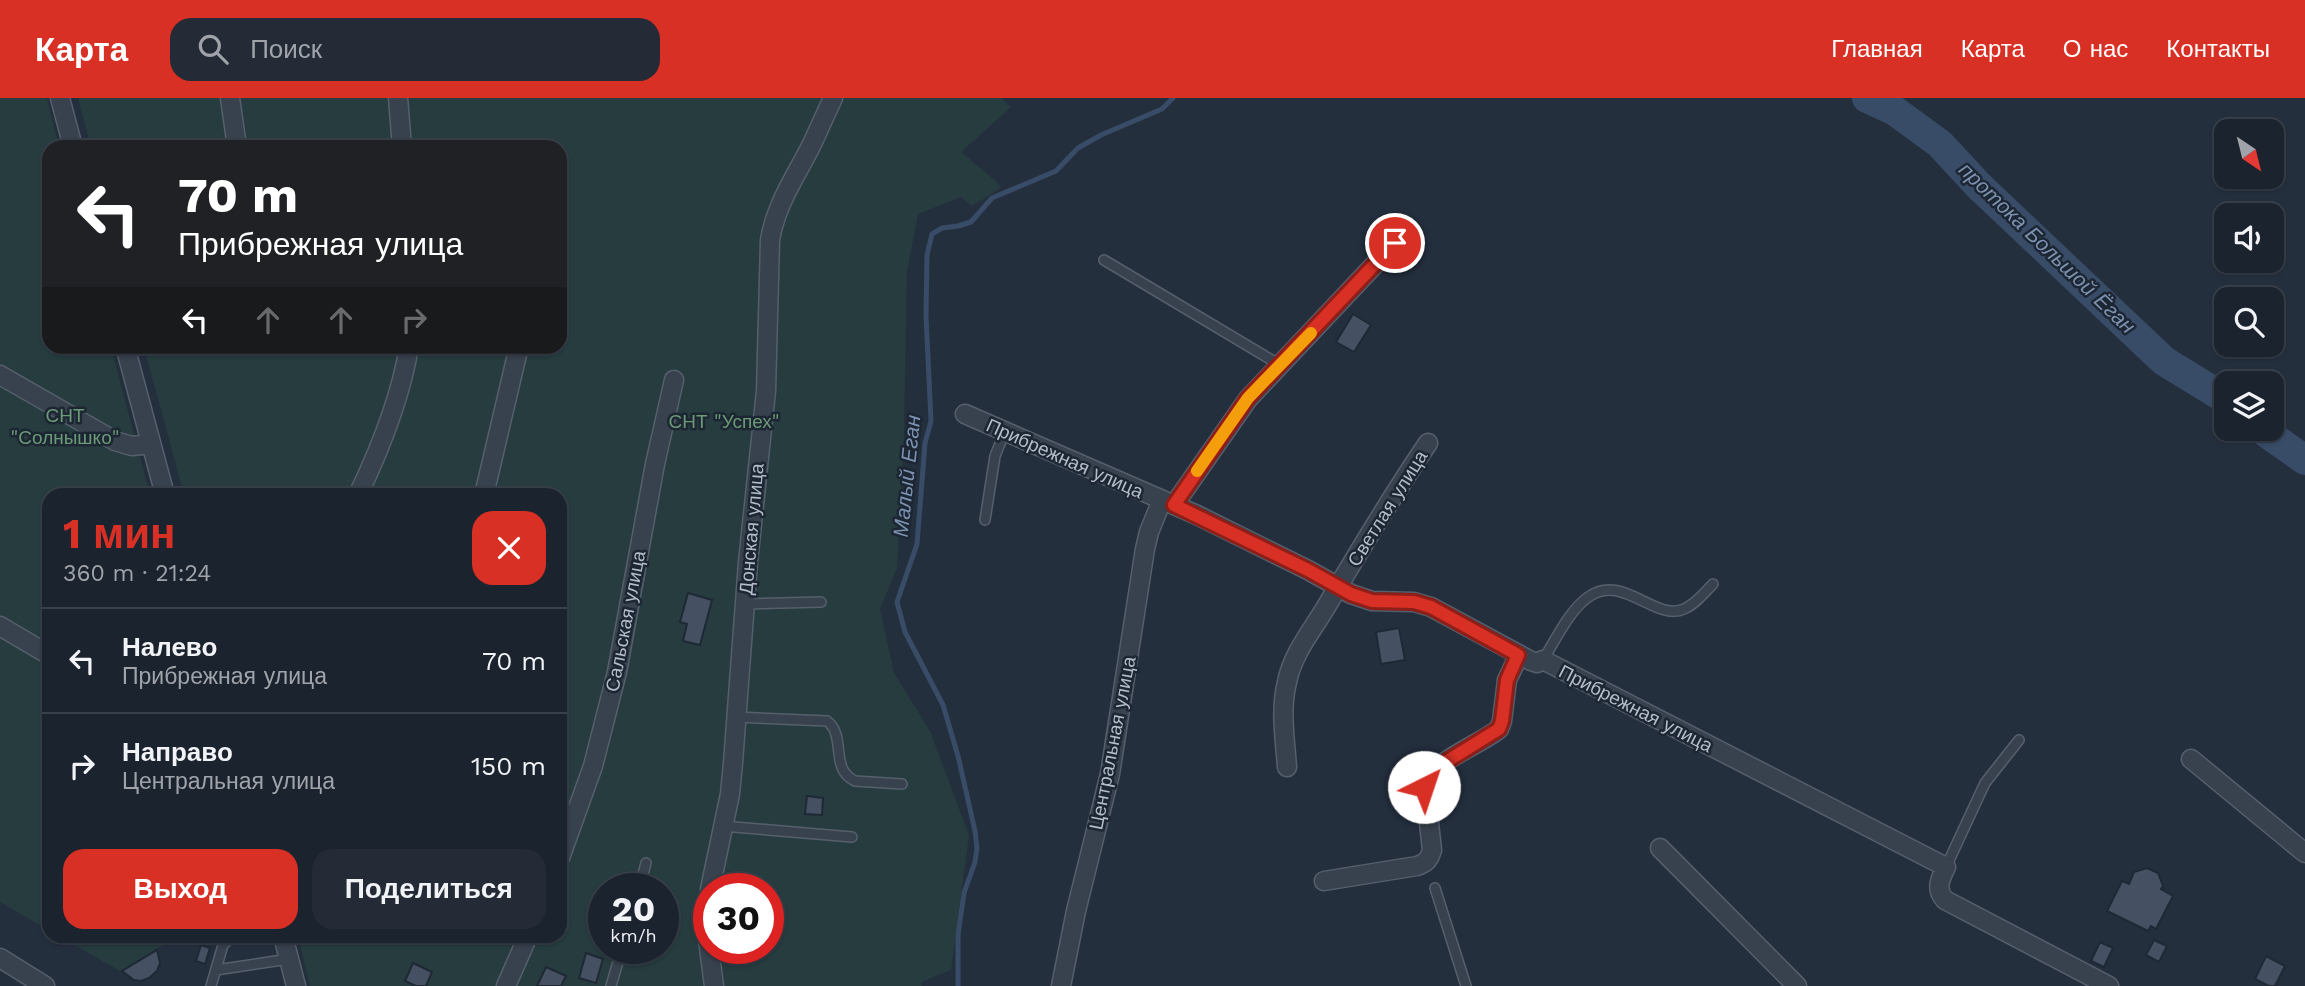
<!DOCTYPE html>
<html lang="ru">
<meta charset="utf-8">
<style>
:root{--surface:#1b232e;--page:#242b36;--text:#f1f3f6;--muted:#a0a4aa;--line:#39404a;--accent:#d93025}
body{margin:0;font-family:"Work Sans",sans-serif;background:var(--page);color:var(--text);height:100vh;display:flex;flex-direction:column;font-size:26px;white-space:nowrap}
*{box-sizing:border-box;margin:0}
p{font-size:23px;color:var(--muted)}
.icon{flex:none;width:38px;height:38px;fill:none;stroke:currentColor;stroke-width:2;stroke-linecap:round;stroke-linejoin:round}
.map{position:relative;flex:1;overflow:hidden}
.drawer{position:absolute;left:42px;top:390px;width:525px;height:455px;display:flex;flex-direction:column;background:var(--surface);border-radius:21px;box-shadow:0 2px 5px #0004,0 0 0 2px var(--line)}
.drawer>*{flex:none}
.hud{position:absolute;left:42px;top:42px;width:525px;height:214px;border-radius:21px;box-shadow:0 2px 5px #0004,0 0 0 2px var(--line);background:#202124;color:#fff;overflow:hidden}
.needle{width:46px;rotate:145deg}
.fabs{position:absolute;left:2214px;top:21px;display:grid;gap:14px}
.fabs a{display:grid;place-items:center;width:70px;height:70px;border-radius:14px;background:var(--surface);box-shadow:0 2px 5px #0004,0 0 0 2px var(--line);font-size:35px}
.speed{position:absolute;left:588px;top:775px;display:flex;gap:14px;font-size:35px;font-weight:700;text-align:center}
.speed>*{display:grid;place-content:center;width:91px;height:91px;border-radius:50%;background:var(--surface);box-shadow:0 2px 5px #0004,0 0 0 2px var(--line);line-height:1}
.speed small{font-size:18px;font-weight:400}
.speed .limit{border:10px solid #d22;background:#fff;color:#111}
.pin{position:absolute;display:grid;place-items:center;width:60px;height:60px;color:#fff;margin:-30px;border:4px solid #fff;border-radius:50%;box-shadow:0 2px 7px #0007}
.me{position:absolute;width:77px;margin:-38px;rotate:41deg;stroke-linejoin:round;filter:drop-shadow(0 0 5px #0008)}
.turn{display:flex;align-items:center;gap:24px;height:147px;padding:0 21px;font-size:32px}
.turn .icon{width:91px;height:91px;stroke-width:2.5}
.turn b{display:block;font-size:49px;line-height:60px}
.lanes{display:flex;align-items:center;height:66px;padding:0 21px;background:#0003;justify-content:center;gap:35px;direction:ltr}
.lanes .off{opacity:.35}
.round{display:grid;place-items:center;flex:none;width:74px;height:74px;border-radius:21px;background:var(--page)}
.summary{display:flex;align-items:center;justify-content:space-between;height:119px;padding:0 21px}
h1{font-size:42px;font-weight:700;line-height:52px;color:var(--accent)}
.button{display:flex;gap:14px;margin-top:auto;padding:14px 21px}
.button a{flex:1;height:80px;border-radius:21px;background:var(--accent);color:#fff;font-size:28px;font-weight:700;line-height:80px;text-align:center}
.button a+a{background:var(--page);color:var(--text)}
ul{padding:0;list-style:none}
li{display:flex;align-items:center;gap:21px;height:105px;padding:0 21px;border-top:2px solid var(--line)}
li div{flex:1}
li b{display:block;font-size:26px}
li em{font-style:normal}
header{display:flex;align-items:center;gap:42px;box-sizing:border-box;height:98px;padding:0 35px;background:var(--accent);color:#fff}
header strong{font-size:33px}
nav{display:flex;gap:38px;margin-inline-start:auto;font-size:24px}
.search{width:490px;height:63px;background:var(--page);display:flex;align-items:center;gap:18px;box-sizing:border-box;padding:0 24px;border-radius:21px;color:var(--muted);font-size:26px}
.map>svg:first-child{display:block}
.green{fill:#263c3f;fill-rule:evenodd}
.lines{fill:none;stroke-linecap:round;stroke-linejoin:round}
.stream{stroke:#394c67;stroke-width:5}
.river{stroke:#394c67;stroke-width:30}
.building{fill:#455162;stroke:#1f2835;stroke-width:2}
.service-casing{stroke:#565f6c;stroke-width:12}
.minor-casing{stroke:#565f6c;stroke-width:21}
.service{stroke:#38414e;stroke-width:9}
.minor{stroke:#38414e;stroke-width:18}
.route-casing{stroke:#8d1f18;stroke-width:18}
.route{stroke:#d93025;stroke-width:12}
.slow{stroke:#f59e0b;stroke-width:12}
.labels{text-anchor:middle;stroke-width:5;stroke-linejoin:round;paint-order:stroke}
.park-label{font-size:19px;fill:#6b9a76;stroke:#1d2633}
.street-label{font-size:19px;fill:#b4bcc9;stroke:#1d2633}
.water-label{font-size:21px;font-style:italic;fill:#7c92b1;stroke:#1d2633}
</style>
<header>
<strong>Карта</strong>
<div class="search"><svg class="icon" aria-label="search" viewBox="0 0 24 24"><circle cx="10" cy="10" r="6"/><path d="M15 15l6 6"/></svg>Поиск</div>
<nav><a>Главная</a><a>Карта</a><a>О нас</a><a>Контакты</a></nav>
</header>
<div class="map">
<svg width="2305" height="888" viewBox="0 0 2305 888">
<rect width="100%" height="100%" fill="#242f3e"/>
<path class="green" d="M 0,0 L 47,0 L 59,49 L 49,49 L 49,248 L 111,249 L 150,397 L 49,397 L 49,832 L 0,804 Z
M 78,0 L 1001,0 L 1011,9 L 961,54 L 997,84 L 1001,90 L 972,108 L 961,99 L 918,116 L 907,173 L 904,336 L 897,470 L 880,511 L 894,575 L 930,633 L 969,737 L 951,872 L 921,884 L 922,888 L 310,888 L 298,838 L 560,838 L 560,397 L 184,397 L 144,249 L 560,248 L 560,49 L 91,49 ZM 604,791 L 663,791 L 663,850 L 604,850 ZM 709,791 L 768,791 L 768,850 L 709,850 Z
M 59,838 L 178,838 L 120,873 Z"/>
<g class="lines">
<path class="stream" d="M 958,888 L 958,837 L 964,795 L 975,764 L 977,750 L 975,733 L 958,658 L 943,607 L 905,534 L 897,504 L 917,446 L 925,345 L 931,323 L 926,218 L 927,157 L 932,136 L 942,130 L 958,128 L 971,124 L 992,100 L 1056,73 L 1078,50 L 1101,37 L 1162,11 L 1173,0"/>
<path class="river" d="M 1867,0 L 1895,13 L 1940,46 L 1979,88 L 2164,263 L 2226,301
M 2261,331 L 2305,362"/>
</g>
<path class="building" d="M 1353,216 L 1371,227 L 1354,254 L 1336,244 Z
M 688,495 L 712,502 L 700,547 L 683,543 L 687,526 L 680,524 Z
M 1399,530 L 1405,562 L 1381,566 L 1376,534 Z
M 807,698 L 823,700 L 822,717 L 805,716 Z
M 2147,770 L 2158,775 L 2163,788 L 2161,791 L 2173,798 L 2156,831 L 2151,828 L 2148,833 L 2107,813 L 2122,783 L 2129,786 L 2134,774 Z
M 2154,842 L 2167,848 L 2159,864 L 2146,857 Z
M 2100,844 L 2113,850 L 2104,869 L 2091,863 Z
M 201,847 L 210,850 L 205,866 L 196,863 Z
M 157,852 L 160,865 L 157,873 L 149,880 L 141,883 L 134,882 L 122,873 Z
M 586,855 L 603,861 L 596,885 L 579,880 Z
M 2266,858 L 2285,868 L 2275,888 L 2269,888 L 2255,881 Z
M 413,865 L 432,874 L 426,888 L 416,888 L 405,883 Z
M 546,869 L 566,878 L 561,888 L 537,888 Z"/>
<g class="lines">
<g class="service-casing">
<path id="service" d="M 1104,162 L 1280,267
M 985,422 L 995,358 L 1005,333
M 744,506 L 821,504
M 1543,562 C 1555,543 1569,513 1587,500 C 1622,473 1654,524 1684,511 C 1696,506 1705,494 1713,486
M 736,619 L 827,623 C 847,638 829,671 855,683 L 902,686
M 722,728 L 852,739
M 1946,769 L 1985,685 L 2019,642
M 1435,790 L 1466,888
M 639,791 L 646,765
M 216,872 L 289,861
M 211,888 L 223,847 L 232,838
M 611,888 L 622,850"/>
</g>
<g class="minor-casing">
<path id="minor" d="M 60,0 L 73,49
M 230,0 L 237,49
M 398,0 L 402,49
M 125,248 L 165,397
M 0,277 L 115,343 L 132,348 L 151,346
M 965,316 L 1197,417 L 1308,472 L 1351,496 L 1372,503 L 1414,504 L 1431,509 L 1531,563 L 1537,565 L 1543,562 L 1946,769 C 1940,781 1935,791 1945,802 L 2109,888
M 358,397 C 380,351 401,300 409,248
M 484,397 L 519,248
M 1174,407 L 1248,301 L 1395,145
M 0,528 L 49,557
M 2191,661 L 2305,755
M 1287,669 C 1285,641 1280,612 1287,584 C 1293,555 1311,534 1326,509 C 1359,453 1392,398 1428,345
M 1660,750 L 1797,888
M 560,760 L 593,668 L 617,574 L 655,366 L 674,282
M 1324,783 L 1417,768 C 1426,765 1429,762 1432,752 L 1425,689 C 1431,663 1478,648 1499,631 L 1502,623 L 1507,582 L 1519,557
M 710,791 L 730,696 L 733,665 L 748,464 L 766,293 L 770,142 C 776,106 796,78 812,46 C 819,31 826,15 833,0
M 709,806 L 708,842 L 714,888
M 283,838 L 296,888
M 0,860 L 45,888
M 506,888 L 528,838
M 1061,888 L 1076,813 L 1110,676 L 1145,451 L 1149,434 L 1162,402"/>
</g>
<use href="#service" class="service"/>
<use href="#minor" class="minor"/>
</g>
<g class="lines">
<g class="route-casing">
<path id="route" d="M 1395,145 L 1248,300 L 1174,407 L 1308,472 L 1351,496 L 1372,503 L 1414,504 L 1431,509 L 1518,557 L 1507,582 L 1502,623 L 1499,631 L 1436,670 L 1430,675 L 1424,689"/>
</g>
<use href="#route" class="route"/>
<path class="slow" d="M 1197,373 L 1248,300 L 1311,235"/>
</g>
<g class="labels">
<g class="park-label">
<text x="65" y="324">СНТ<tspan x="65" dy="22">"Солнышко"</tspan></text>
<text x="724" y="330">СНТ "Успех"</text>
</g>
<g class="street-label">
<text transform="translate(1065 360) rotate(24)" y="7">Прибрежная улица</text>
<text transform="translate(1387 410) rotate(-58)" y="7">Светлая улица</text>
<text transform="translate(751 431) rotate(-85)" y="7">Донская улица</text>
<text transform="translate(625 523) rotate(-79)" y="7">Сальская улица</text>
<text transform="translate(1636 610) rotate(27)" y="7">Прибрежная улица</text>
<text transform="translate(1112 645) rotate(-79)" y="7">Центральная улица</text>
</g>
<g class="water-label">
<text transform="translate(2047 150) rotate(44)" y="7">протока Большой Ёган</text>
<text transform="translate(907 378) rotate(-84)" y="7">Малый Еган</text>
</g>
</g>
</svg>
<div class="fabs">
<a><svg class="needle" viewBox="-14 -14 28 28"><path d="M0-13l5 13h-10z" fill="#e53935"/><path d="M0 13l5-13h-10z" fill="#a0a4aa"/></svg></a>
<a><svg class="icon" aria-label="sound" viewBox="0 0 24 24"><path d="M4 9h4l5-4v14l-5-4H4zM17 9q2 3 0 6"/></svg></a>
<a><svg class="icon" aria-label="search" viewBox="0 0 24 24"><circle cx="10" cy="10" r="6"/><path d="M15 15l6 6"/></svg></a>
<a><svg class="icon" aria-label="layers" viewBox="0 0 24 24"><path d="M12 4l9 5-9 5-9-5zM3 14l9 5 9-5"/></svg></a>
</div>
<div class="speed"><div>20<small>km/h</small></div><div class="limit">30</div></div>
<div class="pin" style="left:1395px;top:145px;background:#d93025"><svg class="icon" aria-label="arrive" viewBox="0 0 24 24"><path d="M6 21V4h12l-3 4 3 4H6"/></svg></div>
<svg class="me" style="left:1424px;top:689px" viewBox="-20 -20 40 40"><circle r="19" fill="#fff"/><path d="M0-13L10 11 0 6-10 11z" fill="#d93025"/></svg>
<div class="hud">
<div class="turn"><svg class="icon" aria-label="left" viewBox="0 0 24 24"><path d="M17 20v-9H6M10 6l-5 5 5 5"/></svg><div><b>70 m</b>Прибрежная улица</div></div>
<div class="lanes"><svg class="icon" aria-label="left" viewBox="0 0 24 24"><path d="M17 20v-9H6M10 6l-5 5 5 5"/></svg><svg class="icon off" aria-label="ahead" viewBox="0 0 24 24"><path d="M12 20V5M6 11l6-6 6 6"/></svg><svg class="icon off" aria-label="ahead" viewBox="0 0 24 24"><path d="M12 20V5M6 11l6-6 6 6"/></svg><svg class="icon off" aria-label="right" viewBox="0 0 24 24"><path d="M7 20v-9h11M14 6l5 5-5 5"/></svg></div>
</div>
<section class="drawer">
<div class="summary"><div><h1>1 мин</h1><p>360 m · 21:24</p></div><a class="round" style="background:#d93025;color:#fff"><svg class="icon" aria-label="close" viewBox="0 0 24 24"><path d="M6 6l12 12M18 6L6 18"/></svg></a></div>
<ul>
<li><svg class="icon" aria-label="left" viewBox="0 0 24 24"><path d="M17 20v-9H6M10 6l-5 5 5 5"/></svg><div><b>Налево</b><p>Прибрежная улица</p></div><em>70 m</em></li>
<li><svg class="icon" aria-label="right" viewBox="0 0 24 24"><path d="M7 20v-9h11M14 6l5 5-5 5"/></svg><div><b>Направо</b><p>Центральная улица</p></div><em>150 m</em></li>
</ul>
<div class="button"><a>Выход</a><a>Поделиться</a></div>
</section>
</div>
